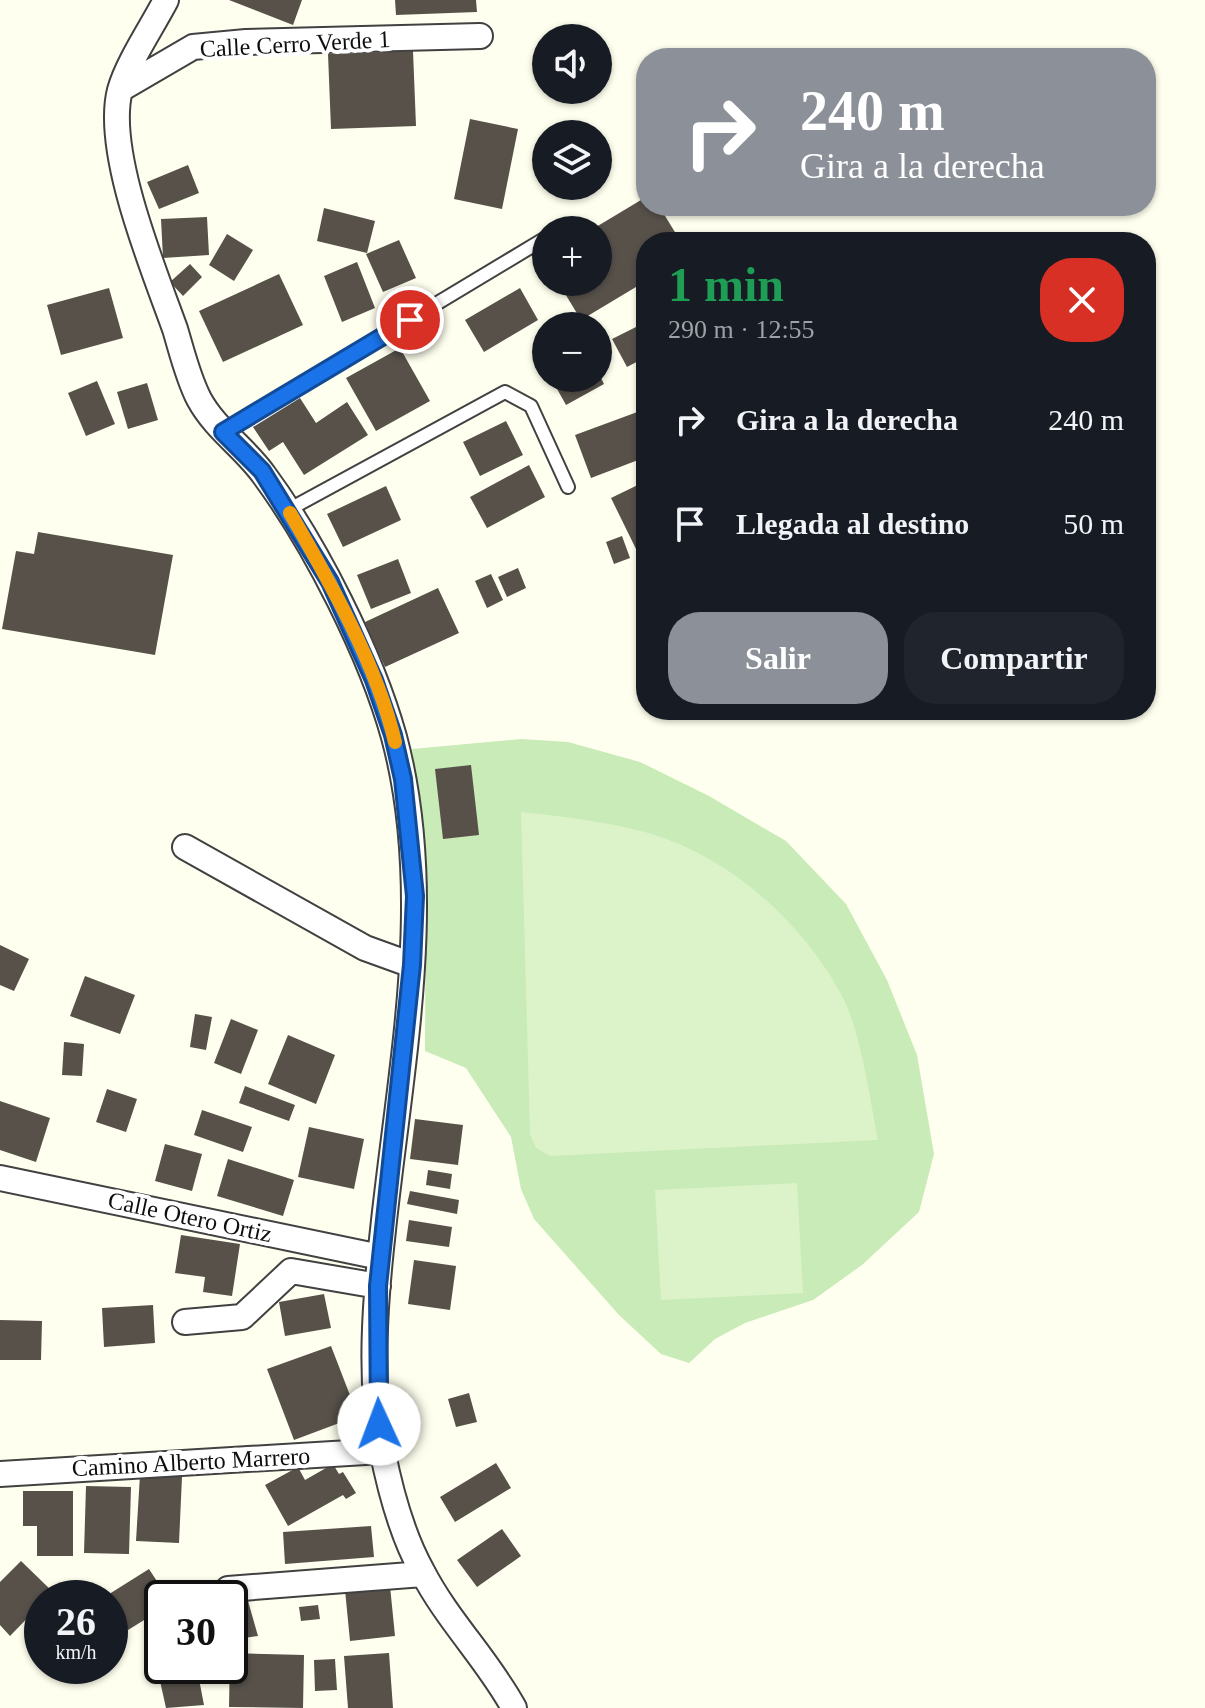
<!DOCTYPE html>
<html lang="es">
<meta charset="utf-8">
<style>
:root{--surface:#171b24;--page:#20242c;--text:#f1f3f6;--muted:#9ea1a6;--accent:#8c9099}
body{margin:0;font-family:"Times New Roman",serif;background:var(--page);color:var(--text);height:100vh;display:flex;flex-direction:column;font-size:30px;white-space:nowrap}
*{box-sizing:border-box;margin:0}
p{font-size:26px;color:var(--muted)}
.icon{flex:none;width:44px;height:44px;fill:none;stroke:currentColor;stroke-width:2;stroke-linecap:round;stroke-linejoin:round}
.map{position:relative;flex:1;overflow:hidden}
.drawer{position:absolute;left:636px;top:232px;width:520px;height:488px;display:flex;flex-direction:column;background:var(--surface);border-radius:32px;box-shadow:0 2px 6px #0004}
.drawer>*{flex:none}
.hud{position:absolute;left:636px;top:48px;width:520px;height:168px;border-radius:32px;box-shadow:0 2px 6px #0004;background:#8c9099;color:#fff;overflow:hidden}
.controls{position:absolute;left:532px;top:24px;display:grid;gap:16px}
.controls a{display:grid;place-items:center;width:80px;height:80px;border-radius:50%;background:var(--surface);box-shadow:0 2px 6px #0004;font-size:40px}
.speed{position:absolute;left:24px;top:1580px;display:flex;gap:16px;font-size:40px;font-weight:700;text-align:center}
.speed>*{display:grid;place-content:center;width:104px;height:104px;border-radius:50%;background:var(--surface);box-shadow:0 2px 6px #0004;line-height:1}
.speed small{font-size:20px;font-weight:400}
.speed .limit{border:4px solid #111;border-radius:12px;background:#fff;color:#111}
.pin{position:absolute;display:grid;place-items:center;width:68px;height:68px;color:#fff;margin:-34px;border:4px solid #fff;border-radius:50%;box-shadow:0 2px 8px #0007}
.me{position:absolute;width:88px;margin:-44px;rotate:358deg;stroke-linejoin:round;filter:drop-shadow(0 0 6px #0008)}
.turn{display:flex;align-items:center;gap:28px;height:168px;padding:0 32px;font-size:36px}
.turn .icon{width:104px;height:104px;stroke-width:2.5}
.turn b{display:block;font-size:56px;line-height:68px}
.round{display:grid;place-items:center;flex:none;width:84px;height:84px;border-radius:32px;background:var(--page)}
.head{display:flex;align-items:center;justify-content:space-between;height:136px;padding:0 32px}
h1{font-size:48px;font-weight:700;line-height:60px;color:#1e9e55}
.action{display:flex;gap:16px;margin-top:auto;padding:16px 32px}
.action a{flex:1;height:92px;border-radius:32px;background:var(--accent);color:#fff;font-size:32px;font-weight:700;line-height:92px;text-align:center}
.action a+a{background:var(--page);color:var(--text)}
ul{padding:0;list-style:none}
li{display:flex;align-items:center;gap:24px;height:104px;padding:0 32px}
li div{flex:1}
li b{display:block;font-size:30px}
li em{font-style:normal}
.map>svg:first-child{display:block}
.green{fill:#c8ebb7}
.pitch{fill:#dcf2c9}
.building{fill:#57514a}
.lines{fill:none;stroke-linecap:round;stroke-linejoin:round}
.lane-casing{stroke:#414141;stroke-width:16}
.street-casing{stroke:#414141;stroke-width:28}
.lane{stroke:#fff;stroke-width:12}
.street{stroke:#fff;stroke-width:24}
.route-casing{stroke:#114b97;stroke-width:20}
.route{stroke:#1a73e8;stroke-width:14}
.slow{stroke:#f59e0b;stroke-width:14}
.labels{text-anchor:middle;stroke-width:8;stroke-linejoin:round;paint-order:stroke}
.street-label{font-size:24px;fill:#0e0e0e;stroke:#fff}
</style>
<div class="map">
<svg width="1205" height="1708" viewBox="0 0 1205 1708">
<rect width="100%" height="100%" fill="#ffffef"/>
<path class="green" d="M 522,739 L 568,742 L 640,762 L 709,796 L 786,841 L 846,904 L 887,980 L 917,1055 L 934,1154 L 919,1212 L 862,1265 L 813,1300 L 745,1323 L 715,1339 L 689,1363 L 661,1354 L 619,1315 L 534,1219 L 521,1189 L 511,1137 L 466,1068 L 425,1051 L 426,856 L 412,749 Z"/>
<path class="pitch" d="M 521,812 C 561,816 602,821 641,831 C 726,853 803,921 843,998 C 861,1033 870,1100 878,1140 L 550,1156 L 536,1148 L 530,1134 Z
M 797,1183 L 803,1293 L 661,1300 L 655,1190 Z"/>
<path class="building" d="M 229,0 L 302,0 L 293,25 Z
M 395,0 L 476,0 L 477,12 L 396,15 Z
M 413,51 L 416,126 L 331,129 L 328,54 Z
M 470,119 L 518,129 L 502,209 L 454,199 Z
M 188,165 L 199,193 L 159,209 L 147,182 Z
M 646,197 L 646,206 L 659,206 L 681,242 L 646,242 L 646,281 L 581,320 L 558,282 L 598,282 L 598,230 L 591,230 Z
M 324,208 L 375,221 L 367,253 L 317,241 Z
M 207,217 L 209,255 L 163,258 L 161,219 Z
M 227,234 L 253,250 L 234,281 L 209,265 Z
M 399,240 L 416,278 L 383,292 L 366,254 Z
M 357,262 L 375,308 L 342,322 L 324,276 Z
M 190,264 L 202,277 L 183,296 L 170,282 Z
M 279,274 L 303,325 L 223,362 L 199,311 Z
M 109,288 L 123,338 L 61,355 L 47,305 Z
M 520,288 L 538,320 L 484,352 L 465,320 Z
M 646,322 L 646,357 L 627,367 L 612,339 Z
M 400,348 L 430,401 L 376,431 L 346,378 Z
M 598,372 L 604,384 L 566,405 L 551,378 L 598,378 Z
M 97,381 L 115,424 L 86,436 L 68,393 Z
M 147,383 L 158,420 L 128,429 L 117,392 Z
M 300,398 L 316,423 L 347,402 L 368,435 L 304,475 L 283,442 L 269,451 L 253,427 Z
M 640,411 L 646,428 L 646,457 L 591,478 L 575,435 Z
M 506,421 L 523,455 L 480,476 L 463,442 Z
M 529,465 L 545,497 L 487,528 L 470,497 Z
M 646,481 L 646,545 L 636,549 L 611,498 Z
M 386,486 L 401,520 L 343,547 L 327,514 Z
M 38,532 L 173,555 L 155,655 L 2,629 L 16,551 L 34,554 Z
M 622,536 L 630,558 L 614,564 L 606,542 Z
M 398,559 L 411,593 L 371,609 L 357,575 Z
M 518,568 L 526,588 L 507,597 L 498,577 Z
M 491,574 L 503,600 L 487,608 L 475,581 Z
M 438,588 L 459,633 L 385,667 L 365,622 Z
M 471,765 L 479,835 L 443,839 L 435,769 Z
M 0,945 L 29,959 L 14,991 L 0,985 Z
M 85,976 L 135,995 L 120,1034 L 70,1016 Z
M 195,1014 L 212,1017 L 206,1050 L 190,1047 Z
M 231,1019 L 258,1030 L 241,1074 L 214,1063 Z
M 288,1035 L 335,1055 L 316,1104 L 268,1084 Z
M 64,1042 L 84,1044 L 82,1076 L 62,1075 Z
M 245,1086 L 295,1105 L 289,1121 L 239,1103 Z
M 107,1089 L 137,1099 L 126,1132 L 96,1122 Z
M 0,1101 L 50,1118 L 36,1162 L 0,1150 Z
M 202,1110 L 252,1127 L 243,1152 L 194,1135 Z
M 415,1119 L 463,1125 L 458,1165 L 410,1159 Z
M 309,1127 L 364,1139 L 354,1189 L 298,1177 Z
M 165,1144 L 202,1154 L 192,1191 L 155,1181 Z
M 228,1159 L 294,1180 L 283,1216 L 217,1196 Z
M 428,1170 L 452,1174 L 450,1189 L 426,1185 Z
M 410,1191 L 459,1200 L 457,1214 L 407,1204 Z
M 409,1220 L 452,1227 L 449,1247 L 406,1241 Z
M 181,1235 L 240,1244 L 232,1296 L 203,1292 L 205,1277 L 175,1273 Z
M 414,1260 L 456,1266 L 450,1310 L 408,1304 Z
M 324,1294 L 331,1328 L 285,1336 L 279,1302 Z
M 153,1305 L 155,1343 L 104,1347 L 102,1308 Z
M 0,1320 L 42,1321 L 41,1360 L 0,1360 Z
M 331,1346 L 358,1416 L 294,1440 L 267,1369 Z
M 469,1393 L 477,1422 L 456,1427 L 448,1399 Z
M 496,1463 L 511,1488 L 455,1522 L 440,1497 Z
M 333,1464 L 339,1474 L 343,1472 L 356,1493 L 346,1499 L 343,1495 L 288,1526 L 265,1485 L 298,1467 L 305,1480 Z
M 140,1475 L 182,1477 L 179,1543 L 136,1541 Z
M 86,1486 L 131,1487 L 129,1554 L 84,1553 Z
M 23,1491 L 73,1491 L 73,1556 L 37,1556 L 37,1526 L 23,1526 Z
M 371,1526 L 374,1557 L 285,1564 L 283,1532 Z
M 502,1529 L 521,1556 L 477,1587 L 457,1560 Z
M 21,1561 L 53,1592 L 42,1598 L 42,1603 L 10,1636 L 0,1625 L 0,1582 Z
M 149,1569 L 168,1598 L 162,1598 L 162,1609 L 128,1630 L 106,1596 Z
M 390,1586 L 395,1636 L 350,1641 L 345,1590 Z
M 248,1601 L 258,1636 L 230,1640 L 230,1604 Z
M 318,1605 L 320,1619 L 301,1621 L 299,1607 Z
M 230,1653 L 304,1655 L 303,1708 L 229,1707 Z
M 389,1653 L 393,1708 L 348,1708 L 344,1656 Z
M 335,1659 L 337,1690 L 315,1691 L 314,1660 Z
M 198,1674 L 204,1705 L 166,1708 L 160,1681 Z"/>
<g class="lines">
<g class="lane-casing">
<path id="lane" d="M 223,432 L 544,239
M 288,510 L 505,392 L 531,406 L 568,487"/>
</g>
<g class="street-casing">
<path id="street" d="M 166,0 C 152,27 128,62 120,90 C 104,151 154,270 175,329 C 182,352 188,378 199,399 C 215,429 245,448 264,475 C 315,544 371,654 394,737 C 437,896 400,1069 383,1230 C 375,1301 369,1379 382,1449 C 390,1490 402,1535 422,1571 C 447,1620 488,1660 514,1708
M 121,89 L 193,47 L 246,42 L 480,36
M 185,847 L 365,948 L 412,965
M 0,1178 L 380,1257
M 185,1322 L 242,1317 L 291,1271 L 378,1286
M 0,1474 L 382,1451
M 228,1589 L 423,1574"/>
</g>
<use href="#lane" class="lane"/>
<use href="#street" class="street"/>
</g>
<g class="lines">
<g class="route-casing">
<path id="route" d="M 379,1424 L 378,1286 L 412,965 L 415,896 L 403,779 L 393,735 L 374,680 L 330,582 L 262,471 L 223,432 L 410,320"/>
</g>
<use href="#route" class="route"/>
<path class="slow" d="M 290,513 C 329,580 377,665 395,742"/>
</g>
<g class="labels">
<g class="street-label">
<text transform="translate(295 44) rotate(-3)" y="8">Calle Cerro Verde 1</text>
<text transform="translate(190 1217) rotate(12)" y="8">Calle Otero Ortiz</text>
<text transform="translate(191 1462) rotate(-3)" y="8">Camino Alberto Marrero</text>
</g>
</g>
</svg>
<div class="controls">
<a><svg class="icon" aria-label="sound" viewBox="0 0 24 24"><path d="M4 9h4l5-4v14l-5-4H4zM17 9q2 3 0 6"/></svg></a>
<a><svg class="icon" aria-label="layers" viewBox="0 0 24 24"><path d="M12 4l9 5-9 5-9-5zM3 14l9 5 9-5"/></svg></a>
<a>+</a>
<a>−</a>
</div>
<div class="speed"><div>26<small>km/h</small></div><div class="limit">30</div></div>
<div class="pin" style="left:410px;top:320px;background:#d93025"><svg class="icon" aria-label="arrive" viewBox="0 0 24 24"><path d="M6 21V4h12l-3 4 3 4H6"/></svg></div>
<svg class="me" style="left:379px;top:1424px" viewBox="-20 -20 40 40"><circle r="19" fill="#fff"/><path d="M0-13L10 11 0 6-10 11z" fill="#1a73e8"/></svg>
<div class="hud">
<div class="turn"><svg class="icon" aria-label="right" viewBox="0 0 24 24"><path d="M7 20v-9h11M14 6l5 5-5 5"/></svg><div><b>240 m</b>Gira a la derecha</div></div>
</div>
<section class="drawer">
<div class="head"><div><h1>1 min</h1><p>290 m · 12:55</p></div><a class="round" style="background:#d93025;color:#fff"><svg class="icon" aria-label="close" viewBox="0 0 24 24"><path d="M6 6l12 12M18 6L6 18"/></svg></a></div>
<ul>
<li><svg class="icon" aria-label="right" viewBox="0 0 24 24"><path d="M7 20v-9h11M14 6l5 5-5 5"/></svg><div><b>Gira a la derecha</b></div><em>240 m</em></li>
<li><svg class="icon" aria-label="arrive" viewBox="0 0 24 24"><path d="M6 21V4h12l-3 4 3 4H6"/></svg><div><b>Llegada al destino</b></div><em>50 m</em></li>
</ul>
<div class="action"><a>Salir</a><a>Compartir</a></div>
</section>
</div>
